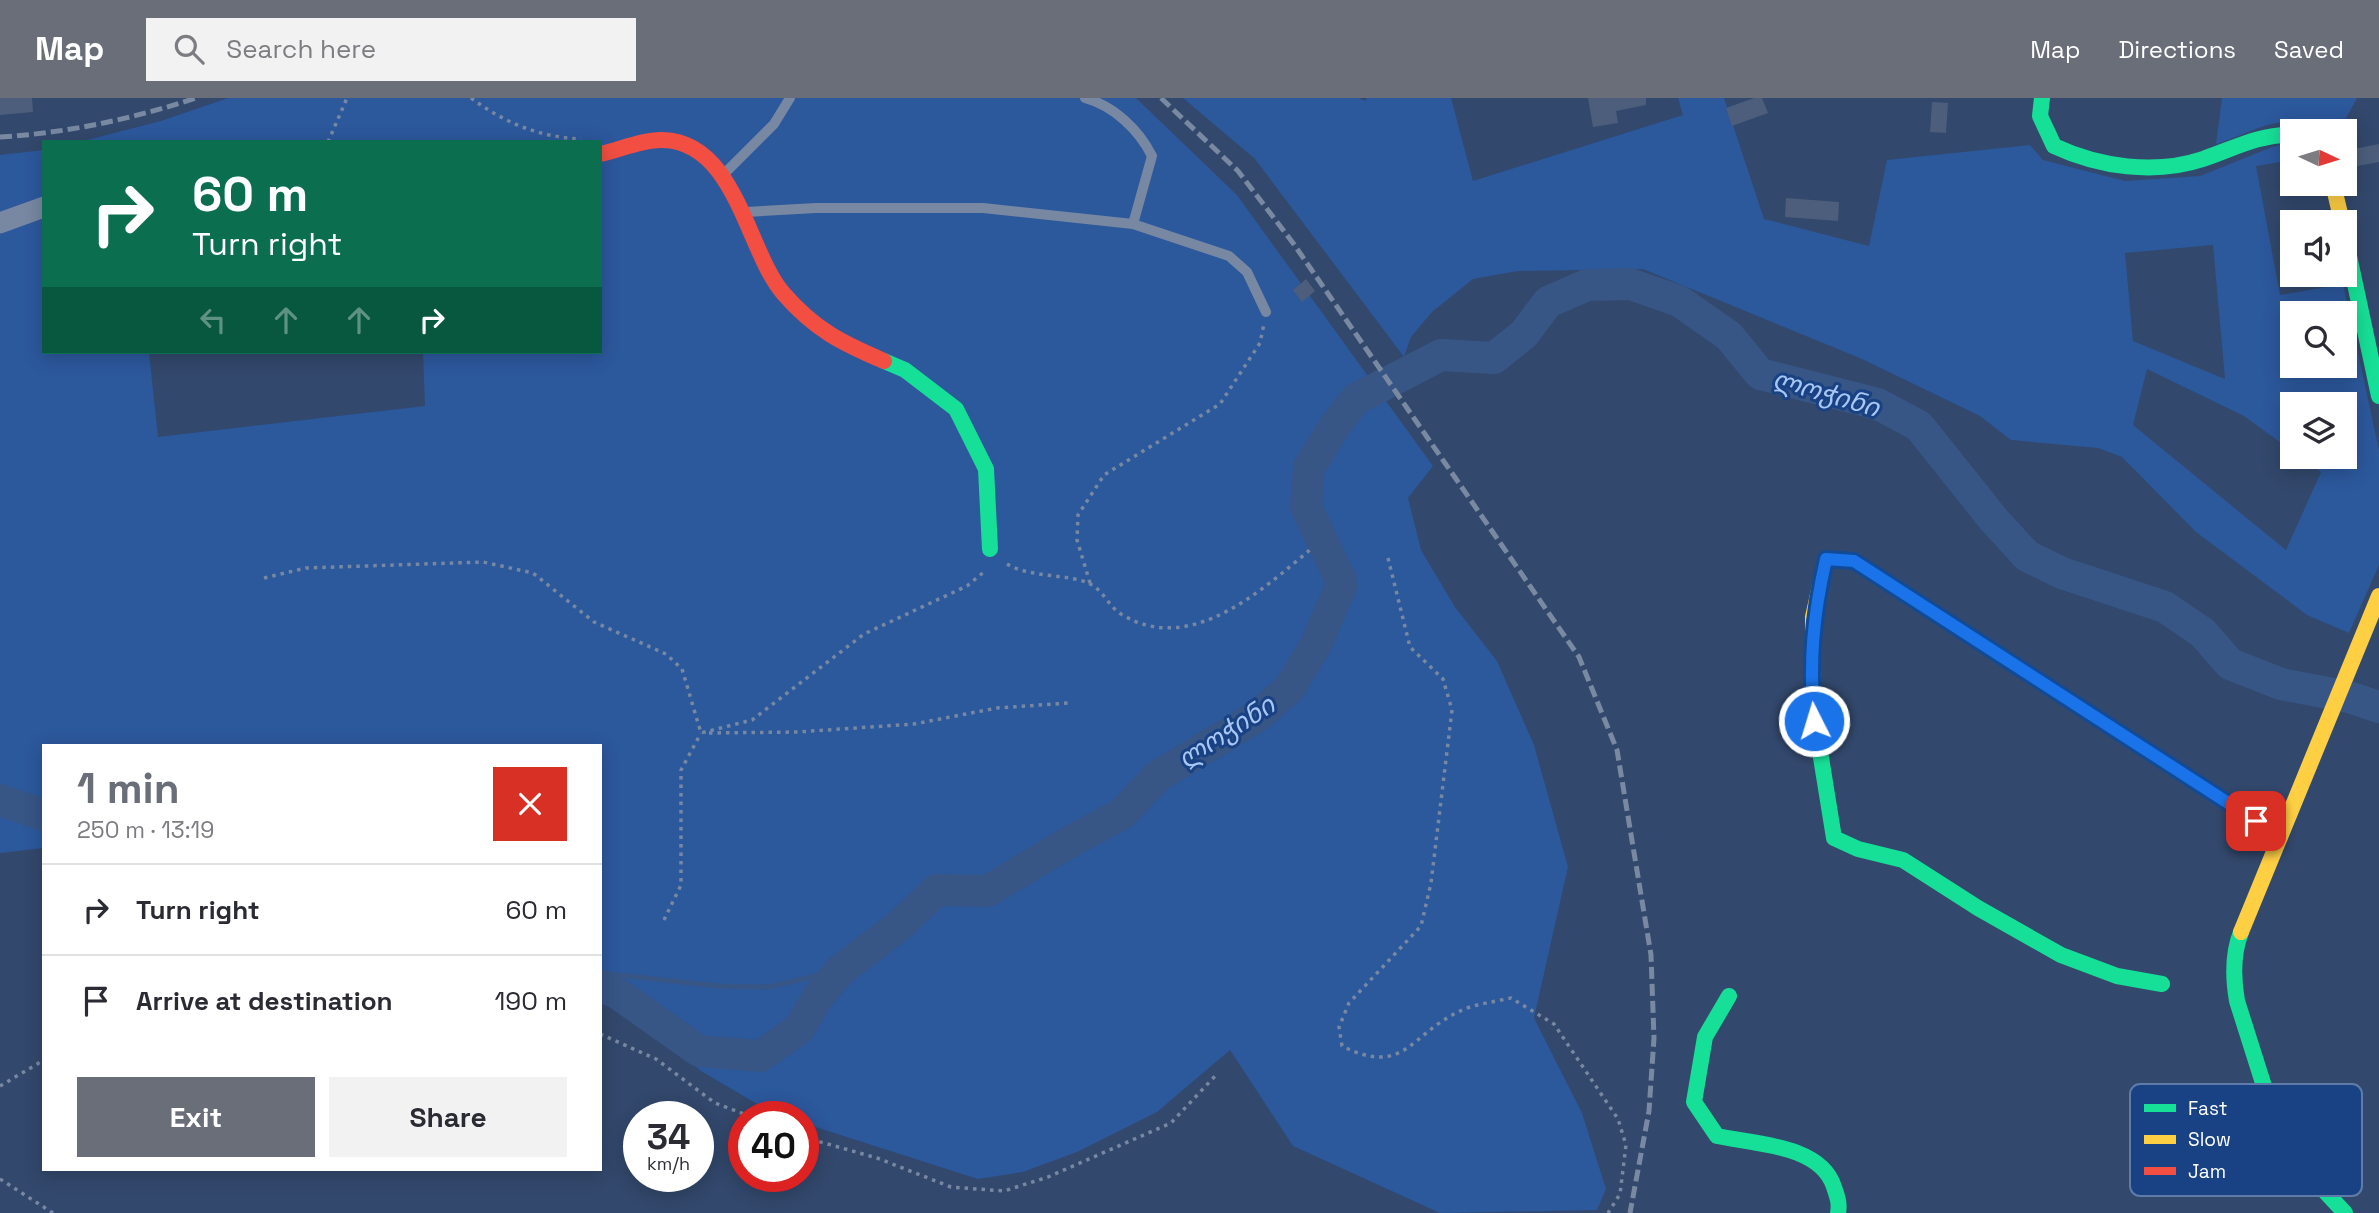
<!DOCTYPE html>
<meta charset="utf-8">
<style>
:root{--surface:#fff;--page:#f2f2f3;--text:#2b2b33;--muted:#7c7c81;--line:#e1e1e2;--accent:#6a6e78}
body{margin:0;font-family:"Space Grotesk","Noto Sans Georgian",sans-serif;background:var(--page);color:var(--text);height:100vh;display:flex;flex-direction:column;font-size:26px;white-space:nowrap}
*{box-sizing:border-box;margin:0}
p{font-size:23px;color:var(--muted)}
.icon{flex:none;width:38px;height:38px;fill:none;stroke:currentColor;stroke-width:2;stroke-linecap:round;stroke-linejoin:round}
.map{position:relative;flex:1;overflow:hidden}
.details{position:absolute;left:42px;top:646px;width:560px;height:427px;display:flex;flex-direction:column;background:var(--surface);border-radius:0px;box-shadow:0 4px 18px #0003}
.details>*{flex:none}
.guide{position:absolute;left:42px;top:42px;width:560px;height:214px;border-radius:0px;box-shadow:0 4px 18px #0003;background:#0b6e4f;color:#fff;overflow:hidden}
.needle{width:46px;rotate:94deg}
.controls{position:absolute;left:2280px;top:21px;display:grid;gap:14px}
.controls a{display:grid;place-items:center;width:77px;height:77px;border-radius:0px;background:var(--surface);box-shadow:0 4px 18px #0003;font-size:35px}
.speed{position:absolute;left:623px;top:1003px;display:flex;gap:14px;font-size:35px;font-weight:700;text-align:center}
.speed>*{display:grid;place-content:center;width:91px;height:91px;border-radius:50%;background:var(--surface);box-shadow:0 4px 18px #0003;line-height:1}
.speed small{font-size:18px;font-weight:400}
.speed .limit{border:10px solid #d22;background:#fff;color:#111}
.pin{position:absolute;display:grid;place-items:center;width:60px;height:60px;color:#fff;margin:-30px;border-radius:14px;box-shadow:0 4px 10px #0006}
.me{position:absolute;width:77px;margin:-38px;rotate:355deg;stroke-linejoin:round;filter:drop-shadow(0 0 5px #0008)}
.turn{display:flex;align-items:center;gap:24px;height:147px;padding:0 35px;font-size:32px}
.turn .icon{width:91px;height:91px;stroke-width:2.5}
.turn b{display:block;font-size:49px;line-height:60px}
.lanes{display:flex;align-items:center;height:66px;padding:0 35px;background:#0003;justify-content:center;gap:35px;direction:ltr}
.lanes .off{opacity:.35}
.round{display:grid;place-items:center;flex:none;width:74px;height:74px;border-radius:0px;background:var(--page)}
.headline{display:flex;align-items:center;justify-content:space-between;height:119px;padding:0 35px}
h1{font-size:42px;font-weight:700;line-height:52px;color:var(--accent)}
.action{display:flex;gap:14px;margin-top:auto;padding:14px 35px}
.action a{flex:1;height:80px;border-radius:0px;background:var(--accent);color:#fff;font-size:28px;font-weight:700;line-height:80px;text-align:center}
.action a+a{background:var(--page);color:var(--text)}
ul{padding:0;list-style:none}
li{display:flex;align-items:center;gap:21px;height:91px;padding:0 35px;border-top:2px solid var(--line)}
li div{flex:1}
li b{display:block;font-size:26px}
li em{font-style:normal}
header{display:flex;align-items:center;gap:42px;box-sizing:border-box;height:98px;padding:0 35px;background:var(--accent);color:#fff}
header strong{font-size:33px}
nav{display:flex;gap:38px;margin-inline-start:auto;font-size:24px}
.search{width:490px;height:63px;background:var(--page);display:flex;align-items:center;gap:18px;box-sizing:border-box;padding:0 24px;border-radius:0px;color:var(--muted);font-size:26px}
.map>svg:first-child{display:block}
.green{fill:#2c589c;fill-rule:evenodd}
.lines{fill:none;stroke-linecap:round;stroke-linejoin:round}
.stream{stroke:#375585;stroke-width:5}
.river{stroke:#375585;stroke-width:32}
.building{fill:#4c5e7b}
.path{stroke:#7888a2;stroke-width:3.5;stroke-dasharray:3.5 5;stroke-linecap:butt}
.lane{stroke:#7888a2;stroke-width:10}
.street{stroke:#7888a2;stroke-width:21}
.fast{stroke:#16e098;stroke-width:16}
.slow{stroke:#ffcf43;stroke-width:16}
.jam{stroke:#f24e42;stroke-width:16}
.rail{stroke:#7989a2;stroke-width:5;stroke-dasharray:12 5;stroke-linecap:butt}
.route-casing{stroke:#114b97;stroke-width:18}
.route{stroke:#1a73e8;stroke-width:12}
.labels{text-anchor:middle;stroke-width:6;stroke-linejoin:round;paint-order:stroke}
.water-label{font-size:26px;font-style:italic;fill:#a9c7f4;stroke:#194284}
.key{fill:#194284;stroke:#5e7ba9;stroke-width:2}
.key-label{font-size:19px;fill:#fff}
</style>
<header>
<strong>Map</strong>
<div class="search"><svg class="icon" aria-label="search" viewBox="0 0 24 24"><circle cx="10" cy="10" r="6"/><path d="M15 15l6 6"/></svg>Search here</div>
<nav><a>Map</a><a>Directions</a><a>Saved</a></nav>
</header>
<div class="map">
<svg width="2379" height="1115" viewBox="0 0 2379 1115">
<rect width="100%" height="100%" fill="#32486c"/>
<path class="green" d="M 228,0 L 1136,0 L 1237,97 L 1433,368 L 1408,400 L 1421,452 L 1455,509 L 1497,563 L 1534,647 L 1568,769 L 1534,920 L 1582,1015 L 1606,1091 L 1597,1112 L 1440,1115 L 1293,1048 L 1230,952 L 1157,1014 L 1077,1054 L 1023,1074 L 978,1081 L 803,1025 L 803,1018 L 774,1016 L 701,973 L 642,923 L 600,905 L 600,648 L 44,648 L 44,750 L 0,755 L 0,57 L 44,52 L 44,254 L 149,254 L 158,339 L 425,308 L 423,254 L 600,254 L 600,44 L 79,44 L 161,23 Z
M 1183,0 L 1359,0 L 1365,3 L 1367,0 L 1451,0 L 1473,83 L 1683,17 L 1678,0 L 1724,0 L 1764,121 L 1869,148 L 1887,62 L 2030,47 L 2043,62 L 2125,83 L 2200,78 L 2272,49 L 2292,45 L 2292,62 L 2256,68 L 2280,197 L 2327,189 L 2325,177 L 2341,177 L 2379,352 L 2379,467 L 2349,535 L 2307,517 L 2196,434 L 2122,359 L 2098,350 L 2011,342 L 1980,318 L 1862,261 L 1643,171 L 1518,173 L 1473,181 L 1432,214 L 1411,239 L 1404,259 L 1255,61 ZM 2213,147 L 2225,281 L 2133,243 L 2125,155 ZM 2292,215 L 2345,215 L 2345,268 L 2292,268 ZM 2147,271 L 2244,318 L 2292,353 L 2292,306 L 2345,306 L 2345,359 L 2300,359 L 2321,374 L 2286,452 L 2133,327 Z
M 2222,0 L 2357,0 L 2339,33 C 2320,33 2304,23 2285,24 C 2263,25 2237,40 2216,46 Z"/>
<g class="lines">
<path class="stream" d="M 600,875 L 719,888 L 769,889 L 841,872"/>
<path class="river" d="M 0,702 L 44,717
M 600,888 L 617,895 L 699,953 L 761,958 L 799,931 L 818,899 L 841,872 L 899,828 L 937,792 L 988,793 L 1073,742 L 1122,716 L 1158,678 L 1258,618 L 1289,591 L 1316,547 L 1342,485 L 1306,408 L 1309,370 L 1335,328 L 1356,301 L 1441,257 L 1494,260 L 1524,236 L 1548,204 L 1587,187 L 1630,186 L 1679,203 L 1729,238 L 1760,276 L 1878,306 L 1919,328 L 1994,422 L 2027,458 L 2062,475 L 2165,509 L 2203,535 L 2230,566 L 2281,586 L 2349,599 L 2379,609"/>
</g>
<path class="building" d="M 0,0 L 32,0 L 33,14 L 0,17 Z
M 1588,0 L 1646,0 L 1646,7 L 1616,13 L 1618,25 L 1593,29 Z
M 1754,0 L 1762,0 L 1768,15 L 1732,28 L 1726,10 Z
M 1932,4 L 1948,5 L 1946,35 L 1930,34 Z
M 2379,46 L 2379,64 L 2357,68 L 2354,51 Z
M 1786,100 L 1839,104 L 1838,123 L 1785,119 Z
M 1306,181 L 1315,193 L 1302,204 L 1293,192 Z"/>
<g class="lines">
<path class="path" d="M 471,0 C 505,25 539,39 581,41
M 328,44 L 347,0
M 1388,460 L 1410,549 L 1443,581 L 1452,612 L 1431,785 L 1421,828 L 1349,905 L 1339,929 L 1342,948 C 1404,979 1410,937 1458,914 C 1473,906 1494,904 1511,900 L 1554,926 L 1618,1021 L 1626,1047 L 1620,1096 L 1608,1115
M 1007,466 C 1030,480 1072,476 1090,486 C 1103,492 1109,509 1121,516 C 1190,559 1262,492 1311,451
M 264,480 L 306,470 L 483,464 L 533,475 L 594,524 L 666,556 L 682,571 L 701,635 L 752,622 L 864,536 L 967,488 L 985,473
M 1090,485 L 1077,442 L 1078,417 L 1104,377 L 1220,306 L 1260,245 L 1264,226
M 709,635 L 797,634 L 914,626 L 997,610 L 1069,605
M 664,822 L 681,787 L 681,672 L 701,635
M 600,936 L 656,961 L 715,1005 L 749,1018
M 0,988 L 44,962
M 803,1039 L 877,1060 L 951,1089 L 1004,1093 L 1048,1079 L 1171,1025 L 1217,976
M 0,1081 L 53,1115"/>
<path class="lane" d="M 1085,0 C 1114,8 1139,32 1152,58 L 1133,126
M 723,77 L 774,26 L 790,0
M 746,114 L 816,110 L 983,110 L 1133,126 L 1229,158 L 1247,174 L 1266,214"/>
<path class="street" d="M 0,125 L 44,109"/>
<path class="fast" d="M 2042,0 L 2040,18 L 2054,48 C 2099,69 2155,77 2203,61 C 2233,51 2259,36 2292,37
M 2345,139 L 2379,298
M 884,263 L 905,272 L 956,311 L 986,371 L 990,451
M 1813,610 L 1834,740 L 1858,751 L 1903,762 L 1978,810 L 2061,857 L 2117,878 L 2162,886
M 2199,686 L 2280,739
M 2241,834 C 2232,857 2233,880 2237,903 L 2283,1048 L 2345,1115
M 1729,898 L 1705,939 L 1694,1004 L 1717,1038 C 1755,1046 1821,1047 1834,1089 C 1837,1098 1840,1105 1838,1115"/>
<path class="slow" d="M 2333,86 L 2342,124
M 1813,610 L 1813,519 L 1826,461 L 1854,463 L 2199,686
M 2241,834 L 2379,498"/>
<path class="jam" d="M 600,56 C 619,52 644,41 663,42 C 736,44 747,153 783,195 C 815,232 842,245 884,263"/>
<path class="rail" d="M 1161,0 L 1238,73 L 1293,145 L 1579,559 L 1617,652 L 1651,857 L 1654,940 L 1649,1013 L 1630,1115
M 0,39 C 67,35 132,21 196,0"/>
</g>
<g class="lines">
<g class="route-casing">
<path id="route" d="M 1814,623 C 1809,565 1813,518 1826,461 L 1854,463 L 2256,723"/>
</g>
<use href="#route" class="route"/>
</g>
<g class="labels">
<g class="water-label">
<text transform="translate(1826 295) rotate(16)" y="9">ლოჭინი</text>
<text transform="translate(1226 634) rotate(-33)" y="9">ლოჭინი</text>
</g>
</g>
<rect x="2130" y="986" width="232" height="112" rx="10" class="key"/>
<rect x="2144" y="1006" width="32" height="8" fill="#16e098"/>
<rect x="2144" y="1037" width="32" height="9" fill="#ffcf43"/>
<rect x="2144" y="1069" width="32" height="8" fill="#f24e42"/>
<g class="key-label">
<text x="2188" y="1017">Fast</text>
<text x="2188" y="1048">Slow</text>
<text x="2188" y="1080">Jam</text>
</g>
</svg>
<div class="controls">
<a><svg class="needle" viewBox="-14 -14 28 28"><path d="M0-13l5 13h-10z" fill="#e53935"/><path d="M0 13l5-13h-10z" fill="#7c7c81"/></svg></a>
<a><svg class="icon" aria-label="sound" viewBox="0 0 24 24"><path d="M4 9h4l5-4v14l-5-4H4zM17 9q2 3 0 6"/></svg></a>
<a><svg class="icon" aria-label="search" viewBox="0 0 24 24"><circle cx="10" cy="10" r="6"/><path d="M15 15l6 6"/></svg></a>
<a><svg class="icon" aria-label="layers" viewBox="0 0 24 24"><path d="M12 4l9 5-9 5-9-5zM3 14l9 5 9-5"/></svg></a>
</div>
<div class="speed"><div>34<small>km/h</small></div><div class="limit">40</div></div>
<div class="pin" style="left:2256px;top:723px;background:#d93025"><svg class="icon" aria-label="arrive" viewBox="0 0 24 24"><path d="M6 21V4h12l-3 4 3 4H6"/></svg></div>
<svg class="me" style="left:1814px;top:623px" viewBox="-20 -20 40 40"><circle r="17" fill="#1a73e8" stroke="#fff" stroke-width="3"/><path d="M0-11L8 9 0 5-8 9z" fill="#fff"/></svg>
<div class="guide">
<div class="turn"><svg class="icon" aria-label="right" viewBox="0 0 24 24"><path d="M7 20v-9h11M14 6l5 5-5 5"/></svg><div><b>60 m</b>Turn right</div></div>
<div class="lanes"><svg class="icon off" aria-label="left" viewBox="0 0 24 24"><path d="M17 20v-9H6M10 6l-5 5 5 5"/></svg><svg class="icon off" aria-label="ahead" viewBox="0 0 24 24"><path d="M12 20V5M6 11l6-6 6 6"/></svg><svg class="icon off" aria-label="ahead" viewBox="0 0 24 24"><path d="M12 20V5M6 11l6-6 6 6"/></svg><svg class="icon" aria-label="right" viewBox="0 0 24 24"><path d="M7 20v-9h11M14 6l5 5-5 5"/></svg></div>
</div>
<section class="details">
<div class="headline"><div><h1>1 min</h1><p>250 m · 13:19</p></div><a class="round" style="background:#d93025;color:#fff"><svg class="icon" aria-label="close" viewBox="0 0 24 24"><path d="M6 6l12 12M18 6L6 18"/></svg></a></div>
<ul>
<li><svg class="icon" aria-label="right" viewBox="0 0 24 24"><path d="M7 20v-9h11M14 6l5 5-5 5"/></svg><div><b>Turn right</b></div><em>60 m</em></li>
<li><svg class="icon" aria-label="arrive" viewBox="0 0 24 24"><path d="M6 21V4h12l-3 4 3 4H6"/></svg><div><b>Arrive at destination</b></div><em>190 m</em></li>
</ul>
<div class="action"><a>Exit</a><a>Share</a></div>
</section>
</div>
